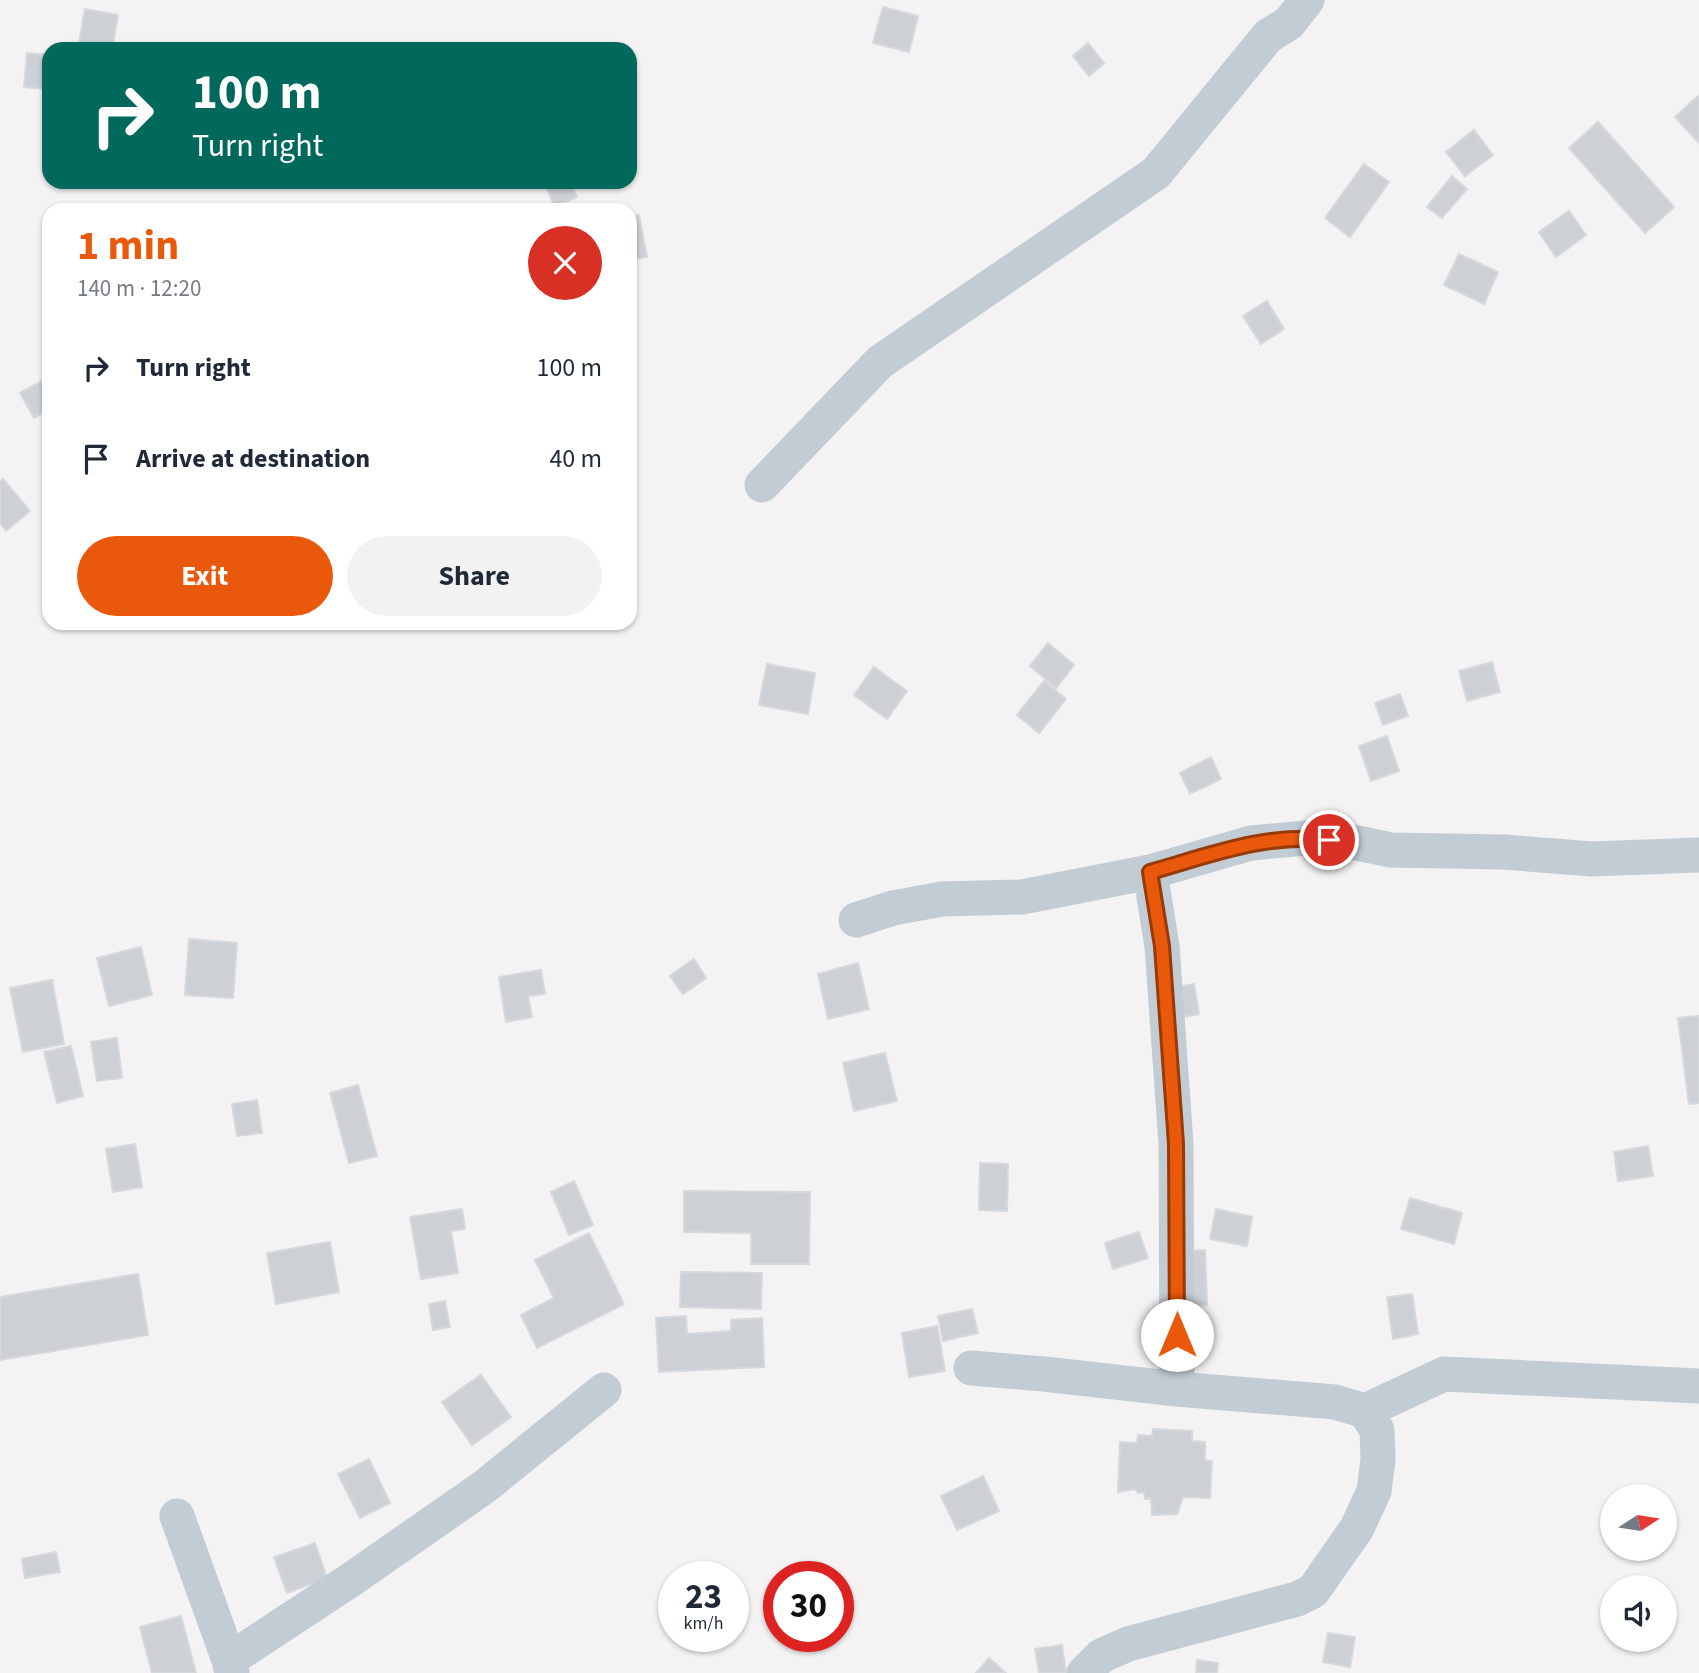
<!DOCTYPE html>
<meta charset="utf-8">
<style>
:root{--surface:#fff;--page:#f2f2f3;--text:#1f2937;--muted:#747a83;--accent:#ea580c}
body{margin:0;font-family:"Source Sans 3",sans-serif;background:var(--page);color:var(--text);height:100vh;display:flex;flex-direction:column;font-size:26px;white-space:nowrap}
*{box-sizing:border-box;margin:0}
p{font-size:23px;color:var(--muted)}
.icon{flex:none;width:38px;height:38px;fill:none;stroke:currentColor;stroke-width:2;stroke-linecap:round;stroke-linejoin:round}
.map{position:relative;flex:1;overflow:hidden}
.details{position:absolute;left:42px;top:203px;width:595px;height:427px;display:flex;flex-direction:column;background:var(--surface);border-radius:21px;box-shadow:0 2px 5px #0004}
.details>*{flex:none}
.hud{position:absolute;left:42px;top:42px;width:595px;height:147px;border-radius:21px;box-shadow:0 2px 5px #0004;background:#00695c;color:#fff;overflow:hidden}
.needle{width:46px;rotate:78deg}
.fabs{position:absolute;left:1600px;top:1484px;display:grid;gap:14px}
.fabs a{display:grid;place-items:center;width:77px;height:77px;border-radius:50%;background:var(--surface);box-shadow:0 2px 5px #0004;font-size:35px}
.speed{position:absolute;left:658px;top:1561px;display:flex;gap:14px;font-size:35px;font-weight:700;text-align:center}
.speed>*{display:grid;place-content:center;width:91px;height:91px;border-radius:50%;background:var(--surface);box-shadow:0 2px 5px #0004;line-height:1}
.speed small{font-size:18px;font-weight:400}
.speed .limit{border:10px solid #d22;background:#fff;color:#111}
.pin{position:absolute;display:grid;place-items:center;width:60px;height:60px;color:#fff;margin:-30px;border:4px solid #fff;border-radius:50%;box-shadow:0 2px 7px #0007}
.me{position:absolute;width:77px;margin:-38px;rotate:0deg;stroke-linejoin:round;filter:drop-shadow(0 0 5px #0008)}
.turn{display:flex;align-items:center;gap:24px;height:147px;padding:0 35px;font-size:32px}
.turn .icon{width:91px;height:91px;stroke-width:2.5}
.turn b{display:block;font-size:49px;line-height:60px}
.round{display:grid;place-items:center;flex:none;width:74px;height:74px;border-radius:37px;background:var(--page)}
.head{display:flex;align-items:center;justify-content:space-between;height:119px;padding:0 35px}
h1{font-size:42px;font-weight:700;line-height:52px;color:var(--accent)}
.primary-button{display:flex;gap:14px;margin-top:auto;padding:14px 35px}
.primary-button a{flex:1;height:80px;border-radius:42px;background:var(--accent);color:#fff;font-size:28px;font-weight:700;line-height:80px;text-align:center}
.primary-button a+a{background:var(--page);color:var(--text)}
ul{padding:0;list-style:none}
li{display:flex;align-items:center;gap:21px;height:91px;padding:0 35px}
li div{flex:1}
li b{display:block;font-size:26px}
li em{font-style:normal}
.map>svg:first-child{display:block}
.building{fill:#cdd1d6;stroke:#d5d8dd;stroke-width:2}
.lines{fill:none;stroke-linecap:round;stroke-linejoin:round}
.street{stroke:#c1ccd4;stroke-width:35}
.route-casing{stroke:#983908;stroke-width:18}
.route{stroke:#ea580c;stroke-width:12}
</style>
<div class="map">
<svg width="1699" height="1673" viewBox="0 0 1699 1673">
<rect width="100%" height="100%" fill="#f4f2f2"/>
<path class="building" d="M 883,7 L 918,16 L 909,52 L 873,43 Z
M 85,9 L 118,15 L 112,49 L 78,49 Z
M 1088,43 L 1104,63 L 1089,76 L 1073,56 Z
M 27,53 L 47,55 L 43,89 L 24,87 Z
M 1699,95 L 1699,143 L 1675,117 Z
M 1598,122 L 1674,207 L 1645,233 L 1569,148 Z
M 1474,130 L 1493,155 L 1465,176 L 1446,152 Z
M 1364,164 L 1389,182 L 1350,237 L 1325,218 Z
M 1452,176 L 1467,189 L 1442,218 L 1427,207 Z
M 544,182 L 570,182 L 577,197 L 555,207 Z
M 1569,211 L 1586,235 L 1556,257 L 1539,232 Z
M 639,215 L 647,257 L 630,260 L 630,217 Z
M 1459,254 L 1498,272 L 1484,304 L 1444,285 Z
M 1267,301 L 1284,329 L 1261,344 L 1243,316 Z
M 49,377 L 49,410 L 34,418 L 20,393 Z
M 3,479 L 30,511 L 6,531 L 0,523 L 0,482 Z
M 1048,643 L 1074,665 L 1056,688 L 1030,666 Z
M 1492,662 L 1500,692 L 1467,701 L 1459,671 Z
M 767,664 L 815,673 L 808,714 L 759,705 Z
M 874,667 L 907,691 L 887,719 L 854,695 Z
M 1044,681 L 1066,699 L 1039,733 L 1017,715 Z
M 1400,694 L 1408,716 L 1383,725 L 1375,703 Z
M 1387,736 L 1399,771 L 1371,781 L 1359,746 Z
M 1211,757 L 1221,779 L 1190,794 L 1180,773 Z
M 189,939 L 237,943 L 233,998 L 185,995 Z
M 141,947 L 152,995 L 109,1006 L 97,958 Z
M 694,959 L 706,978 L 683,994 L 670,976 Z
M 858,963 L 869,1009 L 828,1019 L 818,974 Z
M 541,970 L 545,994 L 528,996 L 532,1017 L 506,1022 L 499,977 Z
M 52,980 L 64,1044 L 23,1052 L 10,988 Z
M 1194,984 L 1199,1014 L 1174,1019 L 1169,989 Z
M 1699,1016 L 1699,1103 L 1689,1104 L 1678,1018 Z
M 117,1038 L 122,1078 L 97,1081 L 91,1042 Z
M 71,1046 L 83,1096 L 57,1103 L 44,1052 Z
M 885,1053 L 897,1101 L 854,1111 L 843,1063 Z
M 358,1085 L 377,1156 L 349,1163 L 330,1093 Z
M 257,1100 L 262,1133 L 237,1136 L 232,1104 Z
M 135,1144 L 142,1187 L 113,1192 L 106,1149 Z
M 1648,1146 L 1653,1176 L 1618,1181 L 1614,1152 Z
M 980,1163 L 1008,1164 L 1007,1211 L 979,1210 Z
M 574,1181 L 593,1225 L 569,1235 L 551,1192 Z
M 684,1191 L 810,1192 L 809,1264 L 751,1264 L 751,1233 L 684,1232 Z
M 1410,1198 L 1462,1213 L 1454,1244 L 1401,1229 Z
M 462,1209 L 465,1229 L 451,1231 L 458,1273 L 421,1279 L 410,1217 Z
M 1216,1209 L 1252,1217 L 1247,1246 L 1210,1239 Z
M 1139,1232 L 1148,1258 L 1113,1269 L 1105,1243 Z
M 589,1233 L 624,1304 L 537,1348 L 521,1315 L 554,1298 L 535,1260 Z
M 330,1242 L 339,1292 L 276,1304 L 267,1253 Z
M 1205,1250 L 1207,1305 L 1182,1306 L 1181,1251 Z
M 681,1272 L 762,1273 L 761,1309 L 680,1307 Z
M 138,1274 L 148,1335 L 0,1360 L 0,1297 Z
M 1412,1294 L 1418,1334 L 1393,1339 L 1387,1297 Z
M 445,1301 L 450,1327 L 433,1330 L 429,1304 Z
M 972,1309 L 978,1333 L 943,1341 L 938,1316 Z
M 686,1316 L 687,1334 L 731,1331 L 731,1320 L 762,1318 L 764,1367 L 659,1372 L 656,1318 Z
M 937,1326 L 945,1371 L 909,1377 L 902,1333 Z
M 481,1375 L 511,1417 L 472,1445 L 442,1402 Z
M 1153,1429 L 1192,1431 L 1192,1441 L 1205,1442 L 1205,1461 L 1212,1461 L 1210,1498 L 1183,1497 L 1177,1514 L 1152,1515 L 1151,1499 L 1145,1499 L 1144,1492 L 1138,1493 L 1135,1489 L 1118,1492 L 1120,1442 L 1137,1443 L 1138,1435 L 1152,1436 Z
M 369,1459 L 390,1503 L 360,1518 L 338,1474 Z
M 983,1476 L 999,1511 L 957,1530 L 941,1496 Z
M 315,1543 L 327,1578 L 287,1593 L 274,1557 Z
M 56,1552 L 60,1572 L 25,1578 L 22,1559 Z
M 181,1616 L 196,1673 L 152,1673 L 140,1627 Z
M 1328,1633 L 1355,1637 L 1350,1667 L 1323,1662 Z
M 1062,1645 L 1066,1673 L 1039,1673 L 1035,1649 Z
M 989,1658 L 1006,1673 L 976,1673 Z
M 1197,1660 L 1218,1663 L 1217,1673 L 1196,1673 Z"/>
<g class="lines">
<path class="street" d="M 762,485 L 880,362 L 1156,173 L 1268,36 L 1289,23 L 1307,0
M 856,920 L 893,908 L 942,899 L 1022,897 L 1150,872 L 1251,843 L 1306,838 L 1352,842 L 1391,850 L 1503,852 L 1592,859 L 1699,855
M 971,1368 L 1044,1374 L 1177,1389 L 1176,1144 L 1162,946 L 1150,872
M 1365,1411 L 1444,1374 L 1699,1386
M 177,1516 L 229,1660 L 232,1673
M 229,1660 L 352,1579 L 484,1487 L 604,1390
M 1084,1673 L 1101,1656 L 1128,1644 L 1297,1599 L 1313,1591 L 1357,1528 L 1374,1491 L 1378,1460 L 1377,1430 L 1365,1411 L 1335,1402 L 1177,1389"/>
</g>
<g class="lines">
<g class="route-casing">
<path id="route" d="M 1177,1335 L 1176,1144 L 1162,946 L 1150,872 C 1210,855 1266,833 1329,840"/>
</g>
<use href="#route" class="route"/>
</g>
</svg>
<div class="fabs">
<a><svg class="needle" viewBox="-14 -14 28 28"><path d="M0-13l5 13h-10z" fill="#e53935"/><path d="M0 13l5-13h-10z" fill="#747a83"/></svg></a>
<a><svg class="icon" aria-label="sound" viewBox="0 0 24 24"><path d="M4 9h4l5-4v14l-5-4H4zM17 9q2 3 0 6"/></svg></a>
</div>
<div class="speed"><div>23<small>km/h</small></div><div class="limit">30</div></div>
<div class="pin" style="left:1329px;top:840px;background:#d93025"><svg class="icon" aria-label="arrive" viewBox="0 0 24 24"><path d="M6 21V4h12l-3 4 3 4H6"/></svg></div>
<svg class="me" style="left:1177px;top:1335px" viewBox="-20 -20 40 40"><circle r="19" fill="#fff"/><path d="M0-13L10 11 0 6-10 11z" fill="#ea580c"/></svg>
<div class="hud">
<div class="turn"><svg class="icon" aria-label="right" viewBox="0 0 24 24"><path d="M7 20v-9h11M14 6l5 5-5 5"/></svg><div><b>100 m</b>Turn right</div></div>
</div>
<section class="details">
<div class="head"><div><h1>1 min</h1><p>140 m · 12:20</p></div><a class="round" style="background:#d93025;color:#fff"><svg class="icon" aria-label="close" viewBox="0 0 24 24"><path d="M6 6l12 12M18 6L6 18"/></svg></a></div>
<ul>
<li><svg class="icon" aria-label="right" viewBox="0 0 24 24"><path d="M7 20v-9h11M14 6l5 5-5 5"/></svg><div><b>Turn right</b></div><em>100 m</em></li>
<li><svg class="icon" aria-label="arrive" viewBox="0 0 24 24"><path d="M6 21V4h12l-3 4 3 4H6"/></svg><div><b>Arrive at destination</b></div><em>40 m</em></li>
</ul>
<div class="primary-button"><a>Exit</a><a>Share</a></div>
</section>
</div>
